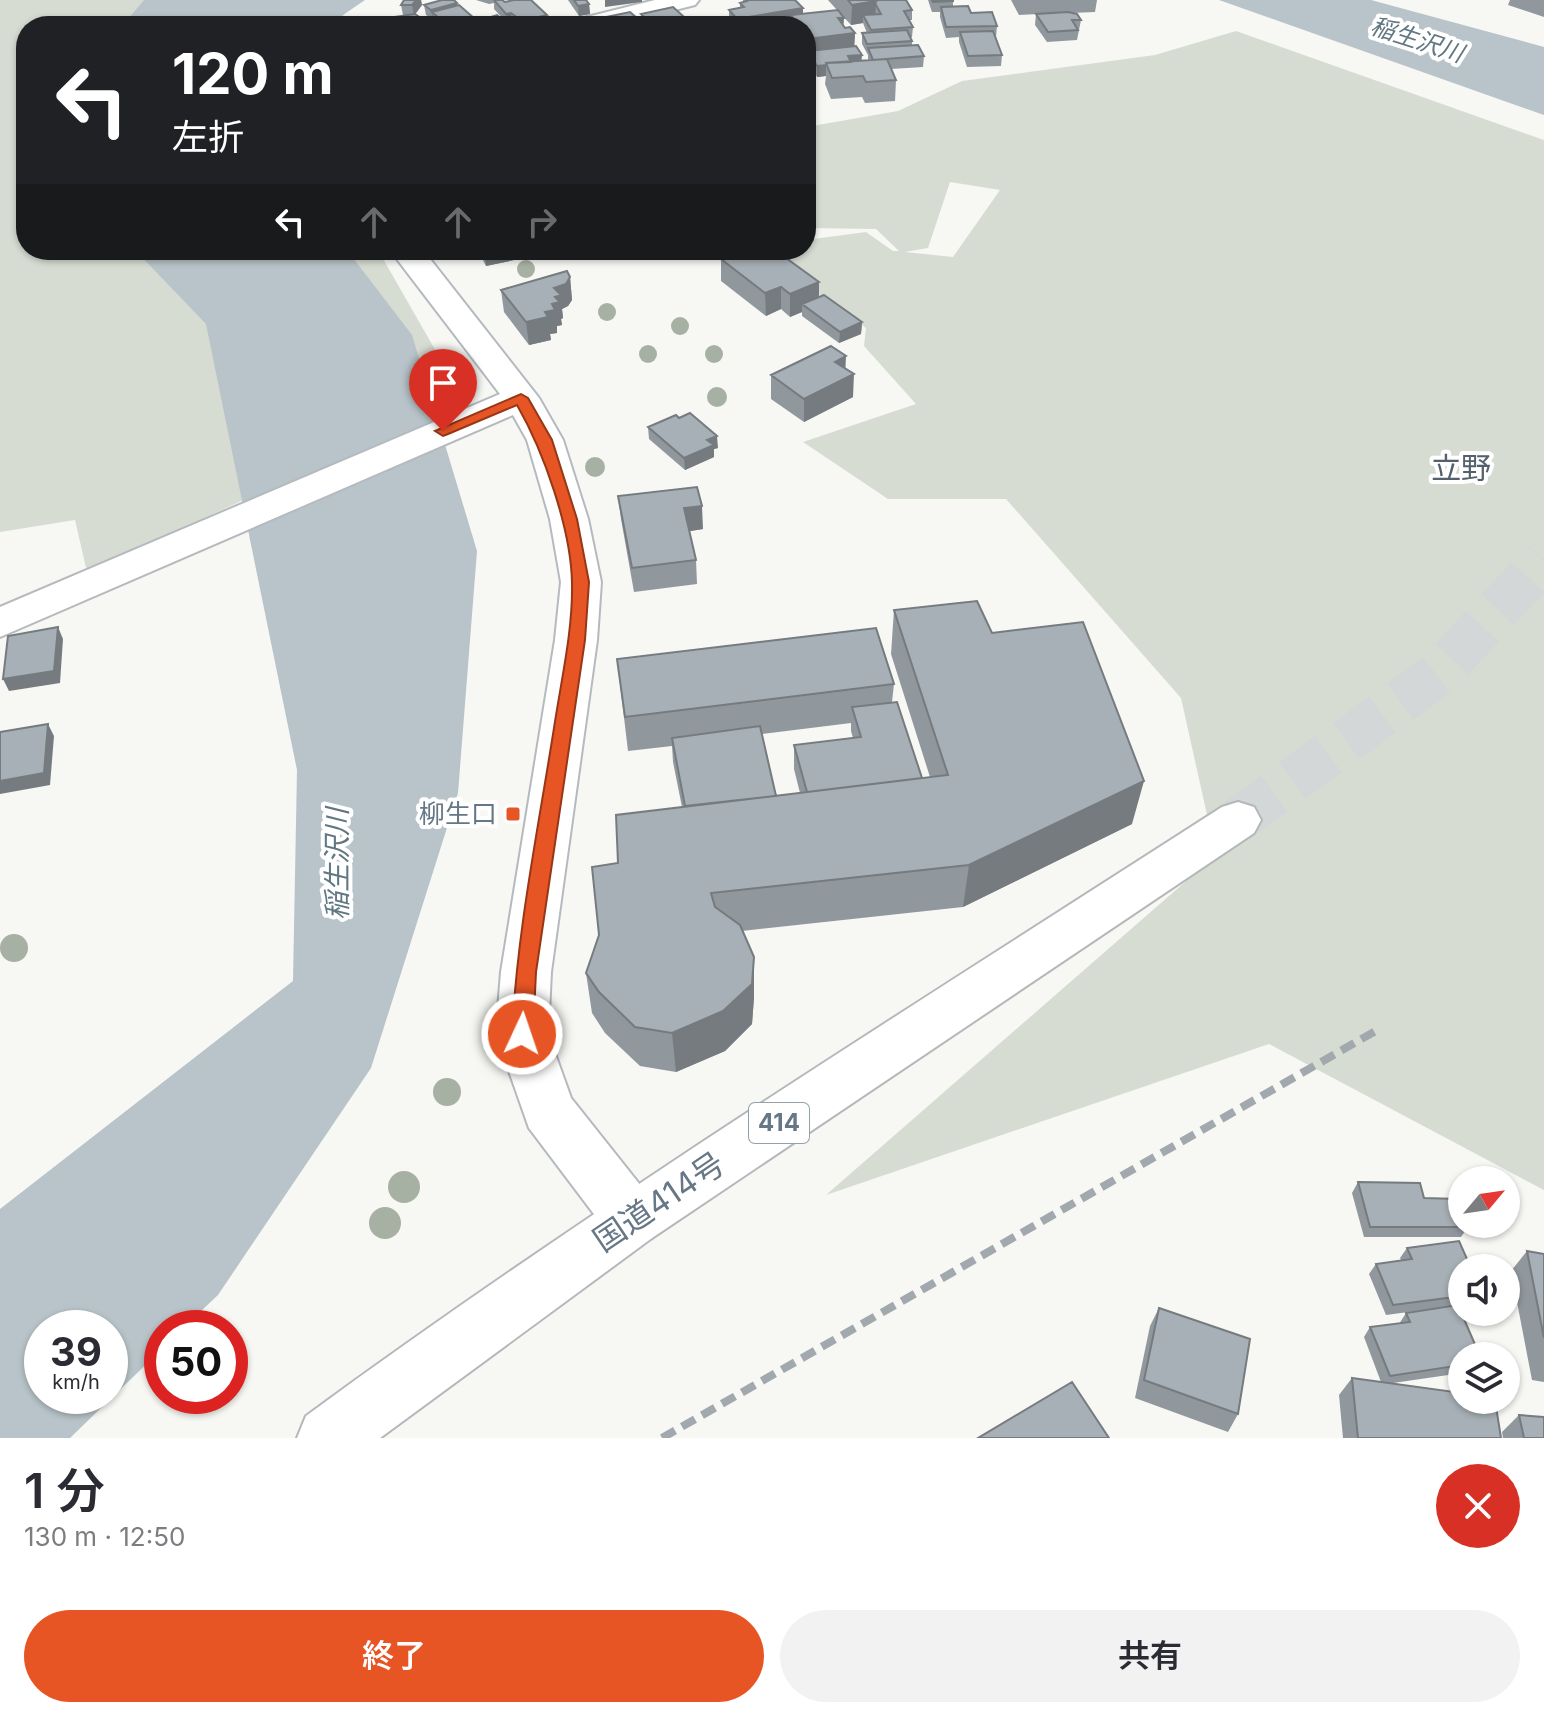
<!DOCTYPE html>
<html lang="ja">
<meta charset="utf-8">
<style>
:root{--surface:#fff;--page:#f2f2f3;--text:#2b2b33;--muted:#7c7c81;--accent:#e75524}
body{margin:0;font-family:Inter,"Noto Sans JP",sans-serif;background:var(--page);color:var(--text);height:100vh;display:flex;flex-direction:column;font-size:30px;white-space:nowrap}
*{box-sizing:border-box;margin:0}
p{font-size:26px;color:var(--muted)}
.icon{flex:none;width:44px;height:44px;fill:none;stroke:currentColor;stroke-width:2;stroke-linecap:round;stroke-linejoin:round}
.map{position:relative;height:1438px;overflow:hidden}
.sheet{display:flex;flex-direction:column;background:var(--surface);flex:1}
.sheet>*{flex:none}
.guide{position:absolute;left:16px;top:16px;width:800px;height:244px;border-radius:32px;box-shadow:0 2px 6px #0004;background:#202124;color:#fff;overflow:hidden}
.needle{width:52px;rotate:61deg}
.fabs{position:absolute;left:1448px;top:1166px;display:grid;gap:16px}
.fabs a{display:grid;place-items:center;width:72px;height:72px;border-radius:50%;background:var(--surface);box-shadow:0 2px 6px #0004;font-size:40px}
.speed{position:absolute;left:24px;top:1310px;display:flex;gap:16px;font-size:40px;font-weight:700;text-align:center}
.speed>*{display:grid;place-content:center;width:104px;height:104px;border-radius:50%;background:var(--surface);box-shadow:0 2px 6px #0004;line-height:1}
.speed small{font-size:20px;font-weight:400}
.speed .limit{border:12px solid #d22;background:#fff;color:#111}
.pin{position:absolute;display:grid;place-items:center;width:68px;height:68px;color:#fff;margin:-82px -34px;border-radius:50% 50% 50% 0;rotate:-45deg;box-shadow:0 0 8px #0007}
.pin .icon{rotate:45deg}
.me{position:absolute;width:88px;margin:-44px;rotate:3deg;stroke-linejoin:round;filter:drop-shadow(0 0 6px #0008)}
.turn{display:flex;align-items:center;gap:28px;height:168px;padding:0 24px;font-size:36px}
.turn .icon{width:104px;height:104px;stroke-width:2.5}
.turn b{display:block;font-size:56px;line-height:68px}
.lanes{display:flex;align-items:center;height:76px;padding:0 24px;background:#0003;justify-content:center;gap:40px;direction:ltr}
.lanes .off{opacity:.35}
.round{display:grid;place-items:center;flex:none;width:84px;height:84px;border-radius:42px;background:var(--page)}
.head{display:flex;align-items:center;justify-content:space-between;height:136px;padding:0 24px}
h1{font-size:48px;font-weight:600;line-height:60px}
.cta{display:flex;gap:16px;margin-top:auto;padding:16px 24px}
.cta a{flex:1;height:92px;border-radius:48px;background:var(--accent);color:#fff;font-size:32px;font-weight:600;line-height:92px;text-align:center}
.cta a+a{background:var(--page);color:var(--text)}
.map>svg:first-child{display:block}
.green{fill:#d7dcd3;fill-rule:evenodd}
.water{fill:#b8c4c9;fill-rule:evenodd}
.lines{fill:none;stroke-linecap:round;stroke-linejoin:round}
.highway-tunnel{stroke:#d3d7d8;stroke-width:45;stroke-dasharray:45 22;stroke-linecap:butt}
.secondary-casing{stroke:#b5babf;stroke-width:4}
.highway-casing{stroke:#b4b8bb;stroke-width:4}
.secondary{fill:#fff;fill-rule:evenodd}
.highway{fill:#fff;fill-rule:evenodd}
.rail{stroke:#a1a8ae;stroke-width:8;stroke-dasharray:15 8;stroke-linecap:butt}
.tree{fill:#a7b1a3}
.wall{fill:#90979d;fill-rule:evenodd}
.shaded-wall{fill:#757b7f}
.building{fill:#a7b0b6;stroke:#757b7f;stroke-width:2}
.route{fill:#e75524;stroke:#963717;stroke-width:2}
.poi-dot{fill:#e75524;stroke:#fff;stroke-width:3}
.labels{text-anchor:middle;stroke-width:8;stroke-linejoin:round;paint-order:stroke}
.far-water-label{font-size:24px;font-style:italic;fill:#617882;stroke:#fff}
.shield{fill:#fff;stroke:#94a0aa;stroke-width:2}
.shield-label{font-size:24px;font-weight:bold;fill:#667786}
.poi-label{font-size:26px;fill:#667786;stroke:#fff;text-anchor:end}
.water-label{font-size:28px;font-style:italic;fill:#617882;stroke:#fff}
.quarter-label{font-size:30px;fill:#54606b;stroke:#fff}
.near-street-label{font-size:32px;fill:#667786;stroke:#fff}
</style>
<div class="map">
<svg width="1544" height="1438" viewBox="0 0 1544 1438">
<rect width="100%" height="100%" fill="#f7f7f4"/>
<path class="green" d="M 0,0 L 354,0 L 336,26 L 26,26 L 26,250 L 378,250 L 445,367 L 400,428 L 87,572 L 75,520 L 0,532 Z
M 1236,31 L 1544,140 L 1544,1190 L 1269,1044 L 826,1195 L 1216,855 L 1181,698 L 1006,499 L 888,499 L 803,442 L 916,404 L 864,346 L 866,328 L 758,250 L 806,250 L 806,240 L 866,232 L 893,251 L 899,251 L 876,229 L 806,228 L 806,159 L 812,126 L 898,111 L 962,81 L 1155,55 ZM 950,182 L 1000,190 L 953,257 L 905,252 L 928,248 Z"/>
<path class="water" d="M 144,0 L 365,0 L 327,26 L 122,26 Z
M 1219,0 L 1371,0 L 1544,47 L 1544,115 Z
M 135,250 L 347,250 L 412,335 L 477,551 L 458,793 L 371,1068 L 218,1295 L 183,1328 L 162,1328 L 162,1349 L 70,1438 L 0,1438 L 0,1209 L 293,981 L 297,770 L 206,324 ZM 42,1328 L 110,1328 L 110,1396 L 42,1396 Z"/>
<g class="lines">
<path class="highway-tunnel" d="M 1238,820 L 1438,674 L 1544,560"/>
<g class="secondary-casing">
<path id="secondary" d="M 655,0 L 699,0 L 695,5 L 611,26 L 567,26 L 571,21 Z
M 390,250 L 423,250 L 539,398 L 563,440 L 588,519 L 601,582 L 597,640 L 551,972 L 548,1034 L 571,1098 L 652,1200 L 661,1219 L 652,1238 L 632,1246 L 612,1238 L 529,1128 L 496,1034 L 501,972 L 555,640 L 561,582 L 550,519 L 527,440 L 513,415 L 0,637 L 0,607 L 500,394 Z"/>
</g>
<g class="highway-casing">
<path id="highway" d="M 1238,802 L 1254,807 L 1261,820 L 1254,833 L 652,1238 L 380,1438 L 297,1438 L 306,1416 C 602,1199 913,1006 1222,807 Z"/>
</g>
<use href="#secondary" class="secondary"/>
<use href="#highway" class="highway"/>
<path class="rail" d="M 662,1438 L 1379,1029"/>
</g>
<g class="tree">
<circle cx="526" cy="269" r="9"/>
<circle cx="607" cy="312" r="9"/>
<circle cx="680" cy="326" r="9"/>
<circle cx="648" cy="354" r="9"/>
<circle cx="714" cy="354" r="9"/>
<circle cx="717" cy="397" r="10"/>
<circle cx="595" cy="467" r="10"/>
<circle cx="14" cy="948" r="14"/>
<circle cx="447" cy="1092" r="14"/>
<circle cx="404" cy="1187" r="16"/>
<circle cx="385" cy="1223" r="16"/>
</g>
<path class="wall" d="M 404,0 L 421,0 L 422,5 L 415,14 L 431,26 L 382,26 L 395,22 L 394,17 L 406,15 L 403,15 L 401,5 Z
M 476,0 L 502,0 L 505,2 L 510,1 L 510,0 L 531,0 L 547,15 L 548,25 L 516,26 L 512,23 L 508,24 L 494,9 L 494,3 L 489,4 Z
M 568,0 L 586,0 L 589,4 L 590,14 L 579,16 Z
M 743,0 L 795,0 L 803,14 L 837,10 L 828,0 L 894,0 L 912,10 L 912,20 L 909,20 L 913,27 L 912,37 L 910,37 L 912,41 L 912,45 L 924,56 L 923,67 L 891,69 L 896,80 L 895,101 L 865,103 L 862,97 L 831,99 L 825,84 L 826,76 L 817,77 L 806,58 L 806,26 L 729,26 L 729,10 L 740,8 L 740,3 L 743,2 ZM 841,14 L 851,25 L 863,23 L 867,33 L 862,33 L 862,44 L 868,55 L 868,60 L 862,61 L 854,46 L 855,33 L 843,26 Z
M 928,0 L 953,0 L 953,6 L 971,13 L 997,26 L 996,37 L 1002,55 L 1001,66 L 967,67 L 959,42 L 959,37 L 946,38 L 940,17 L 940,12 L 932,12 Z
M 1011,0 L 1097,0 L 1095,12 L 1071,13 L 1081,20 L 1077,40 L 1047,42 L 1035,25 L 1036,14 L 1038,14 L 1019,15 Z
M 1510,0 L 1544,0 L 1544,17 L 1508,5 Z
M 457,3 L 458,6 L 476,26 L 438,26 L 434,22 L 434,20 L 426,15 L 424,5 Z
M 641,14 L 694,26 L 578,26 L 577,23 L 641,22 Z
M 478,250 L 533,250 L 533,256 L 486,266 Z
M 721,259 L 819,282 L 819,297 L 862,322 L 861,334 L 839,343 L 802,316 L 802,312 L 790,317 L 781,309 L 766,316 L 721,281 Z
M 570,277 L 572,300 L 568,306 L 562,309 L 563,318 L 561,319 L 562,325 L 557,326 L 557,333 L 550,334 L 551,340 L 529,345 L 504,312 L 501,290 Z
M 846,369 L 853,397 L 804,422 L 771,399 L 771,375 Z
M 648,427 L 718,448 L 714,449 L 714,457 L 685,470 L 649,439 Z
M 618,496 L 703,529 L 689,531 L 696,560 L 697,584 L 634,592 L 621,519 Z
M 894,610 L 992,633 L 1132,824 L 963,907 L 742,931 L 754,957 L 754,997 L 752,1024 L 725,1051 L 676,1072 L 640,1066 L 605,1033 L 592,1013 L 586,973 L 599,935 L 618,863 L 682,807 L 673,762 L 672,746 L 628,751 L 617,659 L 894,684 L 892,702 L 922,778 L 930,777 L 891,654 ZM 851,723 L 851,731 L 853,738 L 794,745 L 794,769 L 800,793 L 776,796 L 762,734 Z
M 1358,1182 L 1424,1198 L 1468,1227 L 1461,1237 L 1364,1237 L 1352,1193 Z
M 1407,1248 L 1462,1268 L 1462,1305 L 1458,1306 L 1462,1356 L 1462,1373 L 1393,1383 L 1501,1438 L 1343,1438 L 1339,1395 L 1352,1378 L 1381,1382 L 1364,1337 L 1370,1327 L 1399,1324 L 1406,1313 L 1438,1308 L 1386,1315 L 1369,1274 L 1376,1264 L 1401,1260 L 1400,1258 Z
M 1527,1251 L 1544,1254 L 1544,1382 L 1532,1380 L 1511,1271 Z
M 1159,1308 L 1238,1414 L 1228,1432 L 1135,1398 L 1150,1326 Z
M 1519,1415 L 1544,1438 L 1503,1438 L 1502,1432 Z"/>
<path class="shaded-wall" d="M 416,0 L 421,0 L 422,5 L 414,16 L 412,5 Z
M 605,0 L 642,0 L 642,2 L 605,7 Z
M 876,1 L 875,21 L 863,15 L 863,23 L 851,25 L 852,5 Z
M 457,3 L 459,13 L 432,12 L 434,20 L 433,20 L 431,10 Z
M 589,4 L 590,14 L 579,16 L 578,6 Z
M 803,8 L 803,26 L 791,15 L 791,26 L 737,26 L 737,19 Z
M 511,13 L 512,23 L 508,24 L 506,14 Z
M 547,15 L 548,25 L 522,26 L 522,21 Z
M 410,18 L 412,26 L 408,25 L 408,26 L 402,26 L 401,21 Z
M 838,18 L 844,18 L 843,34 L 855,33 L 854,53 L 808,51 L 807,59 L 807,39 Z
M 475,19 L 476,26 L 448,26 Z
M 862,55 L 861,65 L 852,66 L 848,56 Z
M 826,65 L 826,76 L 817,77 L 817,66 Z
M 508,250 L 533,250 L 533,256 L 486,266 L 485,255 Z
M 681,250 L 700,250 L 681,256 Z
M 570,277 L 572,300 L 568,306 L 562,309 L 563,318 L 561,319 L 562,325 L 557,326 L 557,333 L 550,334 L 551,340 L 529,345 L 526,322 L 545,312 L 552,304 L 554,288 Z
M 819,282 L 819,305 L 802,304 L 802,312 L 790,317 L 790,294 Z
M 781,287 L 781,309 L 766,316 L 765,293 Z
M 862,322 L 861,334 L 839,343 L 840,332 Z
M 846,356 L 845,378 L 854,374 L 853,397 L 804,422 L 804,399 L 835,362 Z
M 717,436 L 718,448 L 714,449 L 714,457 L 685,470 L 684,458 L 707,440 Z
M 702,506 L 703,529 L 685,532 L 684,508 Z
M 58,627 L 63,639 L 60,683 L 9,691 L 3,679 Z
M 48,724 L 54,736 L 50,785 L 0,794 L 0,781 Z
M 1144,781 L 1132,824 L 963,907 L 969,865 Z
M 754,957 L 754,997 L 752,1024 L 725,1051 L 676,1072 L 672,1033 Z"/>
<path class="building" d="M 404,0 L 416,0 L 412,5 L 401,5 Z
M 442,0 L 454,0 L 457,3 L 431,10 L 424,5 Z
M 494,0 L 502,0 L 505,2 L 514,0 L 531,0 L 547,15 L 522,21 L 511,13 L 506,14 Z
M 574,0 L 586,0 L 589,4 L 578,6 Z
M 746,0 L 795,0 L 803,8 L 737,19 L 729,10 L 744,7 L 740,3 L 747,1 Z
M 848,0 L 875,0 L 876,1 L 852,5 Z
M 875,0 L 906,0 L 912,10 L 904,11 L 913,27 L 871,30 L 863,15 L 881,14 L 876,5 Z
M 932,0 L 953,0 L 953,1 L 933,2 Z
M 459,5 L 475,19 L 448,26 L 432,12 Z
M 968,6 L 971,13 L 992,12 L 997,26 L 946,27 L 941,7 Z
M 673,7 L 694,26 L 654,26 L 641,14 Z
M 838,10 L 844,18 L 838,18 L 845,28 L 850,27 L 855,33 L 807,39 L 806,26 L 799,26 L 791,15 Z
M 630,12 L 646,26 L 581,26 L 577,23 Z
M 1068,12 L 1077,14 L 1081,20 L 1072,20 L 1078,30 L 1048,32 L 1036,14 Z
M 415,14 L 431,25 L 427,26 L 409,26 L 408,25 L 416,22 L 410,18 L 401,21 L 394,17 Z
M 497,15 L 510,26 L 489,26 L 481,20 Z
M 395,22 L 401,26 L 382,26 L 384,24 Z
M 907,30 L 912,41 L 867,44 L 862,33 Z
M 993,31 L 1002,55 L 968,56 L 960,32 Z
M 918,45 L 924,56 L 873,60 L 868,48 Z
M 856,46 L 862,55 L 848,56 L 851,62 L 826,63 L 827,65 L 817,66 L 808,51 Z
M 887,59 L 896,80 L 866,82 L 863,76 L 832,78 L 826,63 Z
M 482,250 L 508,250 L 485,255 Z
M 744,250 L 775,250 L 819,282 L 790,294 L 781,287 L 765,293 L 721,259 Z
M 567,271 L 570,277 L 566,284 L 554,288 L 561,295 L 555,297 L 560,302 L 552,304 L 555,310 L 545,312 L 548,317 L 526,322 L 501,290 Z
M 824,295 L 862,322 L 840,332 L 802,304 Z
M 831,346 L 846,356 L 835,362 L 854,374 L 804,399 L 771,375 Z
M 690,413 L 717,436 L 707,440 L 714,445 L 684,458 L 648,427 L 676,415 L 679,418 Z
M 697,487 L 702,506 L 684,508 L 696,560 L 632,568 L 618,496 Z
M 977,601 L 992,633 L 1083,622 L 1144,781 L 969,865 L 711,893 L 715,907 L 740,925 L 754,957 L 752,984 L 723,1011 L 672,1033 L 635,1027 L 599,992 L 586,973 L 599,935 L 592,867 L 618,863 L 616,815 L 948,775 L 894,610 Z
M 58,627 L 54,671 L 3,679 L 8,636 Z
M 876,628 L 894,684 L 625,717 L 617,659 Z
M 897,702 L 922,778 L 807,792 L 794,745 L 861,737 L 852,707 Z
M 48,724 L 44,773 L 0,781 L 0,732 Z
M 760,726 L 776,796 L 685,806 L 672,738 Z
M 1358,1182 L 1420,1183 L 1424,1198 L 1459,1199 L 1462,1208 L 1462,1224 L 1467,1224 L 1468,1227 L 1370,1227 Z
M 1459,1241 L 1471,1268 L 1462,1268 L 1462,1296 L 1393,1305 L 1376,1264 L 1412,1259 L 1407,1248 Z
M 1527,1251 L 1544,1254 L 1544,1338 Z
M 1458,1305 L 1480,1356 L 1462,1356 L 1462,1365 L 1390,1376 L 1370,1327 L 1410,1322 L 1406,1313 Z
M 1159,1308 L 1250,1339 L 1238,1414 L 1144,1380 Z
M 1352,1378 L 1462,1393 L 1462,1400 L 1495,1400 L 1501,1438 L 1358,1438 Z
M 1072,1382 L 1109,1438 L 978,1438 Z
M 1519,1415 L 1544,1417 L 1544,1438 L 1524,1438 Z"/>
<path class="route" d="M 521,394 L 528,398 L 552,440 L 577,519 L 589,582 L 585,640 L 536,972 L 533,1034 L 530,1041 L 522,1044 L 515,1041 L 512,1034 C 517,931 538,830 554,728 C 561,681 573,631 572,583 C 571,529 544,452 517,405 L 448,434 L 443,436 L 435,431 Z"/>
<rect class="poi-dot" x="505" y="806" width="16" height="16" rx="4"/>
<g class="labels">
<g class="far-water-label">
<text transform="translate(1417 40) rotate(18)" y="8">稲生沢川</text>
</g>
<rect class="shield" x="749" y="1103" width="60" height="40" rx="6"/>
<g class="shield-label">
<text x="779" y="1131">414</text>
</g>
<g class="poi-label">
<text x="497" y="823">柳生口</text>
</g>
<g class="water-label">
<text transform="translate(337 864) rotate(-90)" y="10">稲生沢川</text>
</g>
<g class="quarter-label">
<text x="1461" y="479">立野</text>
</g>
<g class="near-street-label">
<text transform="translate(659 1202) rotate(-34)" y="11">国道414号</text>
</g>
</g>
</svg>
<div class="fabs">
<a><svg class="needle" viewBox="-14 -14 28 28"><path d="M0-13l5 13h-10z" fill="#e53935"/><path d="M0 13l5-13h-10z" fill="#7c7c81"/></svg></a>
<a><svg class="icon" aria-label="sound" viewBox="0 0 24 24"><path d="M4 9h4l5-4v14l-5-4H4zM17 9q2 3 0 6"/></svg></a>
<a><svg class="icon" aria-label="layers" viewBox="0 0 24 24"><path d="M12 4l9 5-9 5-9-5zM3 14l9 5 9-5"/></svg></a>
</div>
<div class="speed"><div>39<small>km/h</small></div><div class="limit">50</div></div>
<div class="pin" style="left:443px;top:431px;background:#d93025"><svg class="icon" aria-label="arrive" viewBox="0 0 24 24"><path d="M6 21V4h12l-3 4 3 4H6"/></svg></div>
<svg class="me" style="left:522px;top:1034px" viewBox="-20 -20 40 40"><circle r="17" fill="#e75524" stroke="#fff" stroke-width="3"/><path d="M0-11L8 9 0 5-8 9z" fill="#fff"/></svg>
<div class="guide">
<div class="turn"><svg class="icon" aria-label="left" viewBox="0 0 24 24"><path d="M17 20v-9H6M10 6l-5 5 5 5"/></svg><div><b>120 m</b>左折</div></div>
<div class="lanes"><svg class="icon" aria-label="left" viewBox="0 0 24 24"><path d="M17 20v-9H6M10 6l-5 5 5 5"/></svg><svg class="icon off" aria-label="ahead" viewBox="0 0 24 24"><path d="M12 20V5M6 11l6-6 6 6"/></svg><svg class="icon off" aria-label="ahead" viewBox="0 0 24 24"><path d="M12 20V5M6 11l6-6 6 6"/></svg><svg class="icon off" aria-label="right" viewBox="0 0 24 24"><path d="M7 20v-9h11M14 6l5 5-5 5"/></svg></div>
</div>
</div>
<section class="sheet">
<div class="head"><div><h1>1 分</h1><p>130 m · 12:50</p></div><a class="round" style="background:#d93025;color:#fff"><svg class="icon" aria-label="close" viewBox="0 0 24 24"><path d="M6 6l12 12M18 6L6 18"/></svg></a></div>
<div class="cta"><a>終了</a><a>共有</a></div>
</section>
